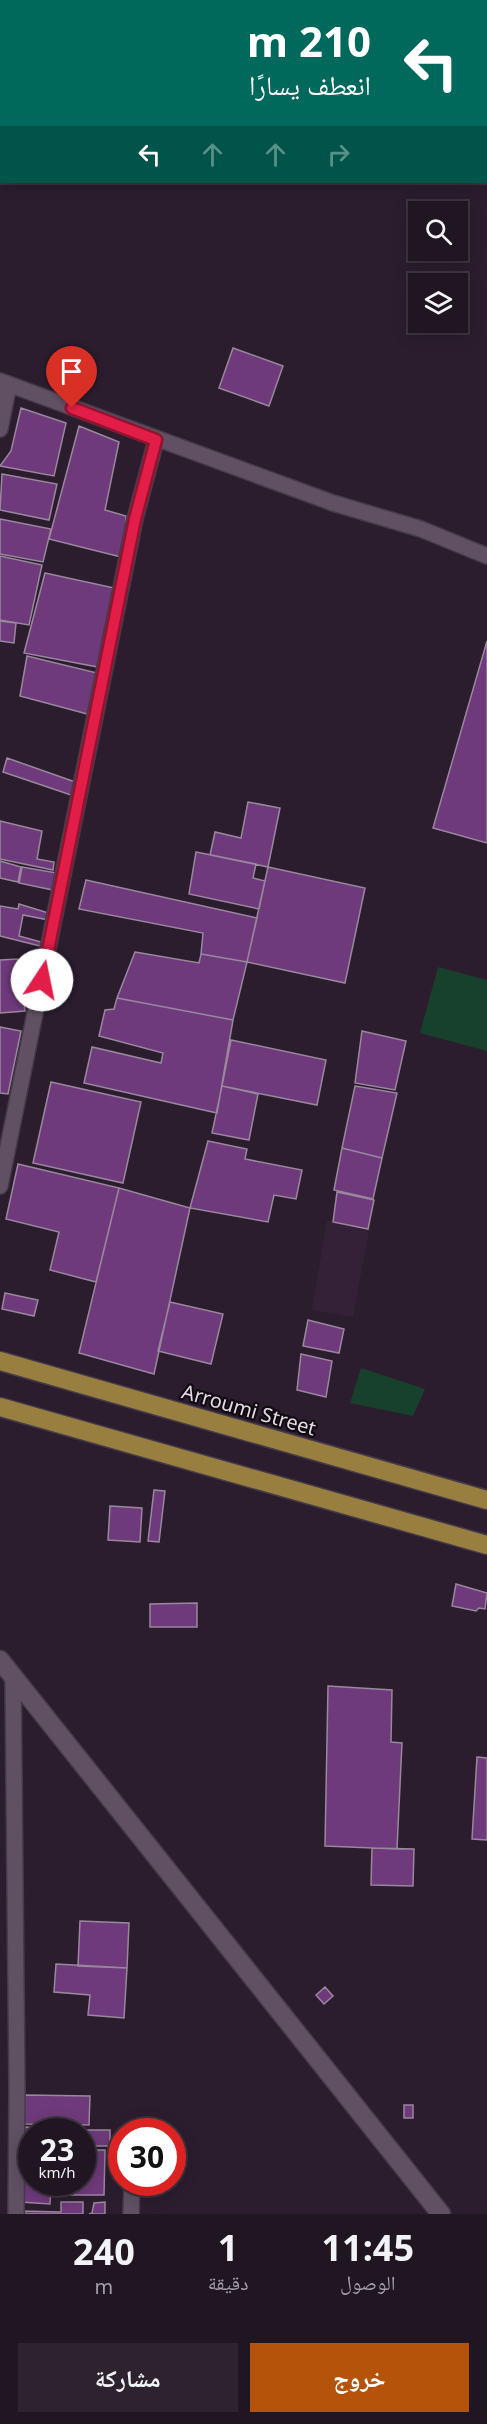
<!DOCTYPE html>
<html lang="ar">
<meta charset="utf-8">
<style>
:root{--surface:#201622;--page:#2d232f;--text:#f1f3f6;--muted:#a29fa5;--line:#3d3540;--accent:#b45309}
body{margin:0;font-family:"Noto Sans","Noto Naskh Arabic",sans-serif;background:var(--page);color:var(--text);direction:rtl;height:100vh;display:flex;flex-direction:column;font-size:22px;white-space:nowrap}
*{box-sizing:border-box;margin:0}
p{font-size:20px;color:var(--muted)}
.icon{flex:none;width:33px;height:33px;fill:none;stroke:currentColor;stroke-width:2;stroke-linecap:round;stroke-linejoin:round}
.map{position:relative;height:2214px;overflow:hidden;direction:ltr}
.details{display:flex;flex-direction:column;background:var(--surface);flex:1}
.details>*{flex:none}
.guide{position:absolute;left:0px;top:0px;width:488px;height:183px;box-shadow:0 3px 15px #0003,0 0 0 2px var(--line);direction:rtl;background:#00695c;color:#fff;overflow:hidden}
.buttons{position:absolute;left:408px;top:201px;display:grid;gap:12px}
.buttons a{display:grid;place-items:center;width:60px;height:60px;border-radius:0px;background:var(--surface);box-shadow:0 3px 15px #0003,0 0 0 2px var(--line);font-size:30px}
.speed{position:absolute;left:18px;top:2118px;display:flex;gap:12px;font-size:30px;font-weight:700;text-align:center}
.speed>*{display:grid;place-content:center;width:78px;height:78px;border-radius:50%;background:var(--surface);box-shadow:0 3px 15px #0003,0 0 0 2px var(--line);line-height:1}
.speed small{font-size:15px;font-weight:400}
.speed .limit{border:9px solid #d22;background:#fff;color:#111}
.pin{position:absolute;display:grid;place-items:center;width:51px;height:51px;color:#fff;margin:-62px -26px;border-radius:50% 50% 50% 0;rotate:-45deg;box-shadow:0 0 6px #0007}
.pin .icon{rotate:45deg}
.me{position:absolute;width:66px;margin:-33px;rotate:11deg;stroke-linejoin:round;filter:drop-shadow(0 0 4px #0008)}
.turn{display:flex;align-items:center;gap:21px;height:126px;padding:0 18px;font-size:27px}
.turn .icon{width:78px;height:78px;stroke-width:2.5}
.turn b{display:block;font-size:42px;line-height:51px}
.lanes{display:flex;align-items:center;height:57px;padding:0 18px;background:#0003;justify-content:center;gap:30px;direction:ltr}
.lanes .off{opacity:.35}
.eta{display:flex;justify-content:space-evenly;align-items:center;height:102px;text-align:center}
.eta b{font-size:36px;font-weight:700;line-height:42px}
.primary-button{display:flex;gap:12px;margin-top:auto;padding:12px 18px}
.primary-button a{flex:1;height:69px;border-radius:0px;background:var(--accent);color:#fff;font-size:24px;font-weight:700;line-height:69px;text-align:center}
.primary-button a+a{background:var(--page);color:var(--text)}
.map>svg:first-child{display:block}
.built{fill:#342138}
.green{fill:#17412d}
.building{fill:#6f3a7b;stroke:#99879d;stroke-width:1.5}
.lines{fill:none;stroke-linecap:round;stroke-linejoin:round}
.street-casing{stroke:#453a48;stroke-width:18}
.secondary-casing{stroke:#453a48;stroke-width:21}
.primary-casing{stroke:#453a48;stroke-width:21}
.street{stroke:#615064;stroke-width:15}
.secondary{stroke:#615064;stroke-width:18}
.primary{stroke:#987f40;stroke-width:18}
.route-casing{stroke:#92132f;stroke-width:15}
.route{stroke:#e11d48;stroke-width:10}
.labels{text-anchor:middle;stroke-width:4.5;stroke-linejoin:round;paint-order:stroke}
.street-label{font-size:20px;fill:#e4dae6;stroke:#100a11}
</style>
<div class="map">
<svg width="487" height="2214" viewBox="0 0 487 2214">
<rect width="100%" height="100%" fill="#2b1d2e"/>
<path class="built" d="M 327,1221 L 369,1231 L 353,1317 L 312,1310 Z"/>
<path class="green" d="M 438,967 L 487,980 L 487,1051 L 420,1033 Z
M 361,1368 L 425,1389 L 413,1416 L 350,1403 Z"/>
<path class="building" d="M 233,348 L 283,366 L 269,406 L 219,388 Z
M 21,408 L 66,423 L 54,476 L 0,466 L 11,451 Z
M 79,426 L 119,442 L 105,510 L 126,516 L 125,558 L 49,539 Z
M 2,474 L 57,484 L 49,520 L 0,510 Z
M 0,519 L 51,529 L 43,562 L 0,554 Z
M 0,556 L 42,565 L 29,625 L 0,620 Z
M 45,573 L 119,589 L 103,668 L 24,653 Z
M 0,621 L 16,623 L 14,643 L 0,641 Z
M 487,641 L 487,843 L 433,828 Z
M 27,656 L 97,673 L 91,715 L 20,696 Z
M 7,758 L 81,784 L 77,797 L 3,772 Z
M 248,802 L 280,808 L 268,867 L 210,855 L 215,832 L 241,838 Z
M 0,821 L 42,831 L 37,859 L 54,862 L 53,870 L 0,859 Z
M 196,852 L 256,864 L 253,878 L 265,881 L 259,909 L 189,894 Z
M 0,861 L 21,867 L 18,882 L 0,878 Z
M 22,867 L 57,873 L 53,890 L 19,883 Z
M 268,867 L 365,888 L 345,983 L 247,962 Z
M 86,880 L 257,918 L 247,962 L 201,954 L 203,933 L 79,909 Z
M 19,904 L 55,915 L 54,921 L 23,915 L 19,936 L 41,942 L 40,946 L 0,936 L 0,906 L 18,909 Z
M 135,952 L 199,963 L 201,954 L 247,962 L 233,1020 L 117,998 Z
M 18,959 L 25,1011 L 0,1013 L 0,960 Z
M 117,998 L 233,1020 L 217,1113 L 84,1083 L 92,1047 L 161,1063 L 163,1053 L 99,1036 L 105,1010 L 114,1009 Z
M 0,1027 L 21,1031 L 8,1094 L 0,1093 Z
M 362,1031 L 406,1041 L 395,1090 L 355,1083 Z
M 231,1040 L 326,1060 L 317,1105 L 222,1086 Z
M 51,1082 L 141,1102 L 123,1183 L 33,1163 Z
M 222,1086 L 258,1094 L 249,1140 L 212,1133 Z
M 355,1086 L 397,1093 L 382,1158 L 342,1148 Z
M 208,1141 L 247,1149 L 245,1159 L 302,1170 L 296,1199 L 274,1195 L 268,1222 L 190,1208 Z
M 342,1148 L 382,1158 L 373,1199 L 334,1190 Z
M 18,1164 L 119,1188 L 96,1282 L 50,1270 L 59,1232 L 6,1219 Z
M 119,1188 L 190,1208 L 154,1374 L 79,1353 Z
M 337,1192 L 374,1200 L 368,1229 L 333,1222 Z
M 5,1293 L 38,1300 L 34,1316 L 2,1309 Z
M 170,1302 L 223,1314 L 211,1364 L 158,1351 Z
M 308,1320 L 344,1329 L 339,1353 L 303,1346 Z
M 301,1354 L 332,1361 L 326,1397 L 297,1390 Z
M 154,1490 L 165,1491 L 159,1542 L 148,1541 Z
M 110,1506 L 142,1508 L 140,1542 L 108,1540 Z
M 456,1584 L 487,1593 L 485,1609 L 479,1608 L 476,1611 L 452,1606 Z
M 197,1603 L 197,1627 L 150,1627 L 150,1604 Z
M 328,1686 L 392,1690 L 391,1742 L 402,1743 L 397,1849 L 325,1846 Z
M 477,1757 L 487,1758 L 487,1840 L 472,1839 Z
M 372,1848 L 414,1849 L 413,1886 L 371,1885 Z
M 80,1921 L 129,1923 L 127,1968 L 78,1966 Z
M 56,1964 L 127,1968 L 124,2018 L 88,2015 L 90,1995 L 54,1992 Z
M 325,1987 L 333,1996 L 324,2004 L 316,1995 Z
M 25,2095 L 90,2096 L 89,2125 L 24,2124 Z
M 404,2105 L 413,2105 L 413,2118 L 404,2118 Z
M 20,2127 L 58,2128 L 58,2132 L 32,2132 L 32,2162 L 20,2162 Z
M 71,2130 L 110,2130 L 110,2146 L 82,2146 L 82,2132 L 71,2132 Z
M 82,2150 L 105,2150 L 104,2195 L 59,2195 L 59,2182 L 82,2182 Z
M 32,2166 L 32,2182 L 51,2182 L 50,2204 L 20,2202 L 21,2167 Z
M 61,2202 L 83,2202 L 83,2214 L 20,2214 L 20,2211 L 61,2212 Z
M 105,2202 L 105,2214 L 89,2214 L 92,2213 L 94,2203 Z"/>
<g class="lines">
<g class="street-casing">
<path id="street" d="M 0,381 L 333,503 L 421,529 L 487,556
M 0,429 L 9,384
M 0,1186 L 135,519 L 156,440
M 13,1675 L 17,2090 L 16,2214
M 131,2214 L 132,2182"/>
</g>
<g class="secondary-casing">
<path id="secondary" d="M 0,1660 L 441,2214"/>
</g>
<g class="primary-casing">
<path id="primary" d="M 0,1361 L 487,1500
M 0,1407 L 487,1545"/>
</g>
<use href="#street" class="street"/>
<use href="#secondary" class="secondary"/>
<use href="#primary" class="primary"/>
</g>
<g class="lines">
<g class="route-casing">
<path id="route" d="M 42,980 L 135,519 L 156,440 L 72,408"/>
</g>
<use href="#route" class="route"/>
</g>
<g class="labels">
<g class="street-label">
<text transform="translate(249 1410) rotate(16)" y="7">Arroumi Street</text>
</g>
</g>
</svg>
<div class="buttons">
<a><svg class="icon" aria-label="search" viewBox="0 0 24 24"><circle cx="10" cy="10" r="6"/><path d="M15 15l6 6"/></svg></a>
<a><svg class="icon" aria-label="layers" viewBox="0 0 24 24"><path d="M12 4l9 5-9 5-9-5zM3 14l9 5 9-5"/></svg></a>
</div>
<div class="speed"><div>23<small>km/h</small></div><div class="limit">30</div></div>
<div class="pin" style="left:72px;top:408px;background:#d93025"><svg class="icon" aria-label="arrive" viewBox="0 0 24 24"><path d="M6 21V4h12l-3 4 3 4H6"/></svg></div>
<svg class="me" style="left:42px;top:980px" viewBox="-20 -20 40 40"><circle r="19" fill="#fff"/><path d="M0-13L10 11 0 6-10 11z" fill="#e11d48"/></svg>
<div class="guide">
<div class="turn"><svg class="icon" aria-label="left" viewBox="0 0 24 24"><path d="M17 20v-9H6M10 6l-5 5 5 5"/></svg><div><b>210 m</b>انعطف يسارًا</div></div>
<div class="lanes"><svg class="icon" aria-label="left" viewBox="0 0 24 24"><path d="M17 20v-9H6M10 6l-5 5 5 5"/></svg><svg class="icon off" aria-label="ahead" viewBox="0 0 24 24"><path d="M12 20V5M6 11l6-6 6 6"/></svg><svg class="icon off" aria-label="ahead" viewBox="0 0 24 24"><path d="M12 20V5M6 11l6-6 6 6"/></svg><svg class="icon off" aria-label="right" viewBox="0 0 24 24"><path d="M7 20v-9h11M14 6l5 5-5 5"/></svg></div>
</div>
</div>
<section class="details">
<div class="eta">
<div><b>11:45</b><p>الوصول</p></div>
<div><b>1</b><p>دقيقة</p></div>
<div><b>240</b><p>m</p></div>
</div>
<div class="primary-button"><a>خروج</a><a>مشاركة</a></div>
</section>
